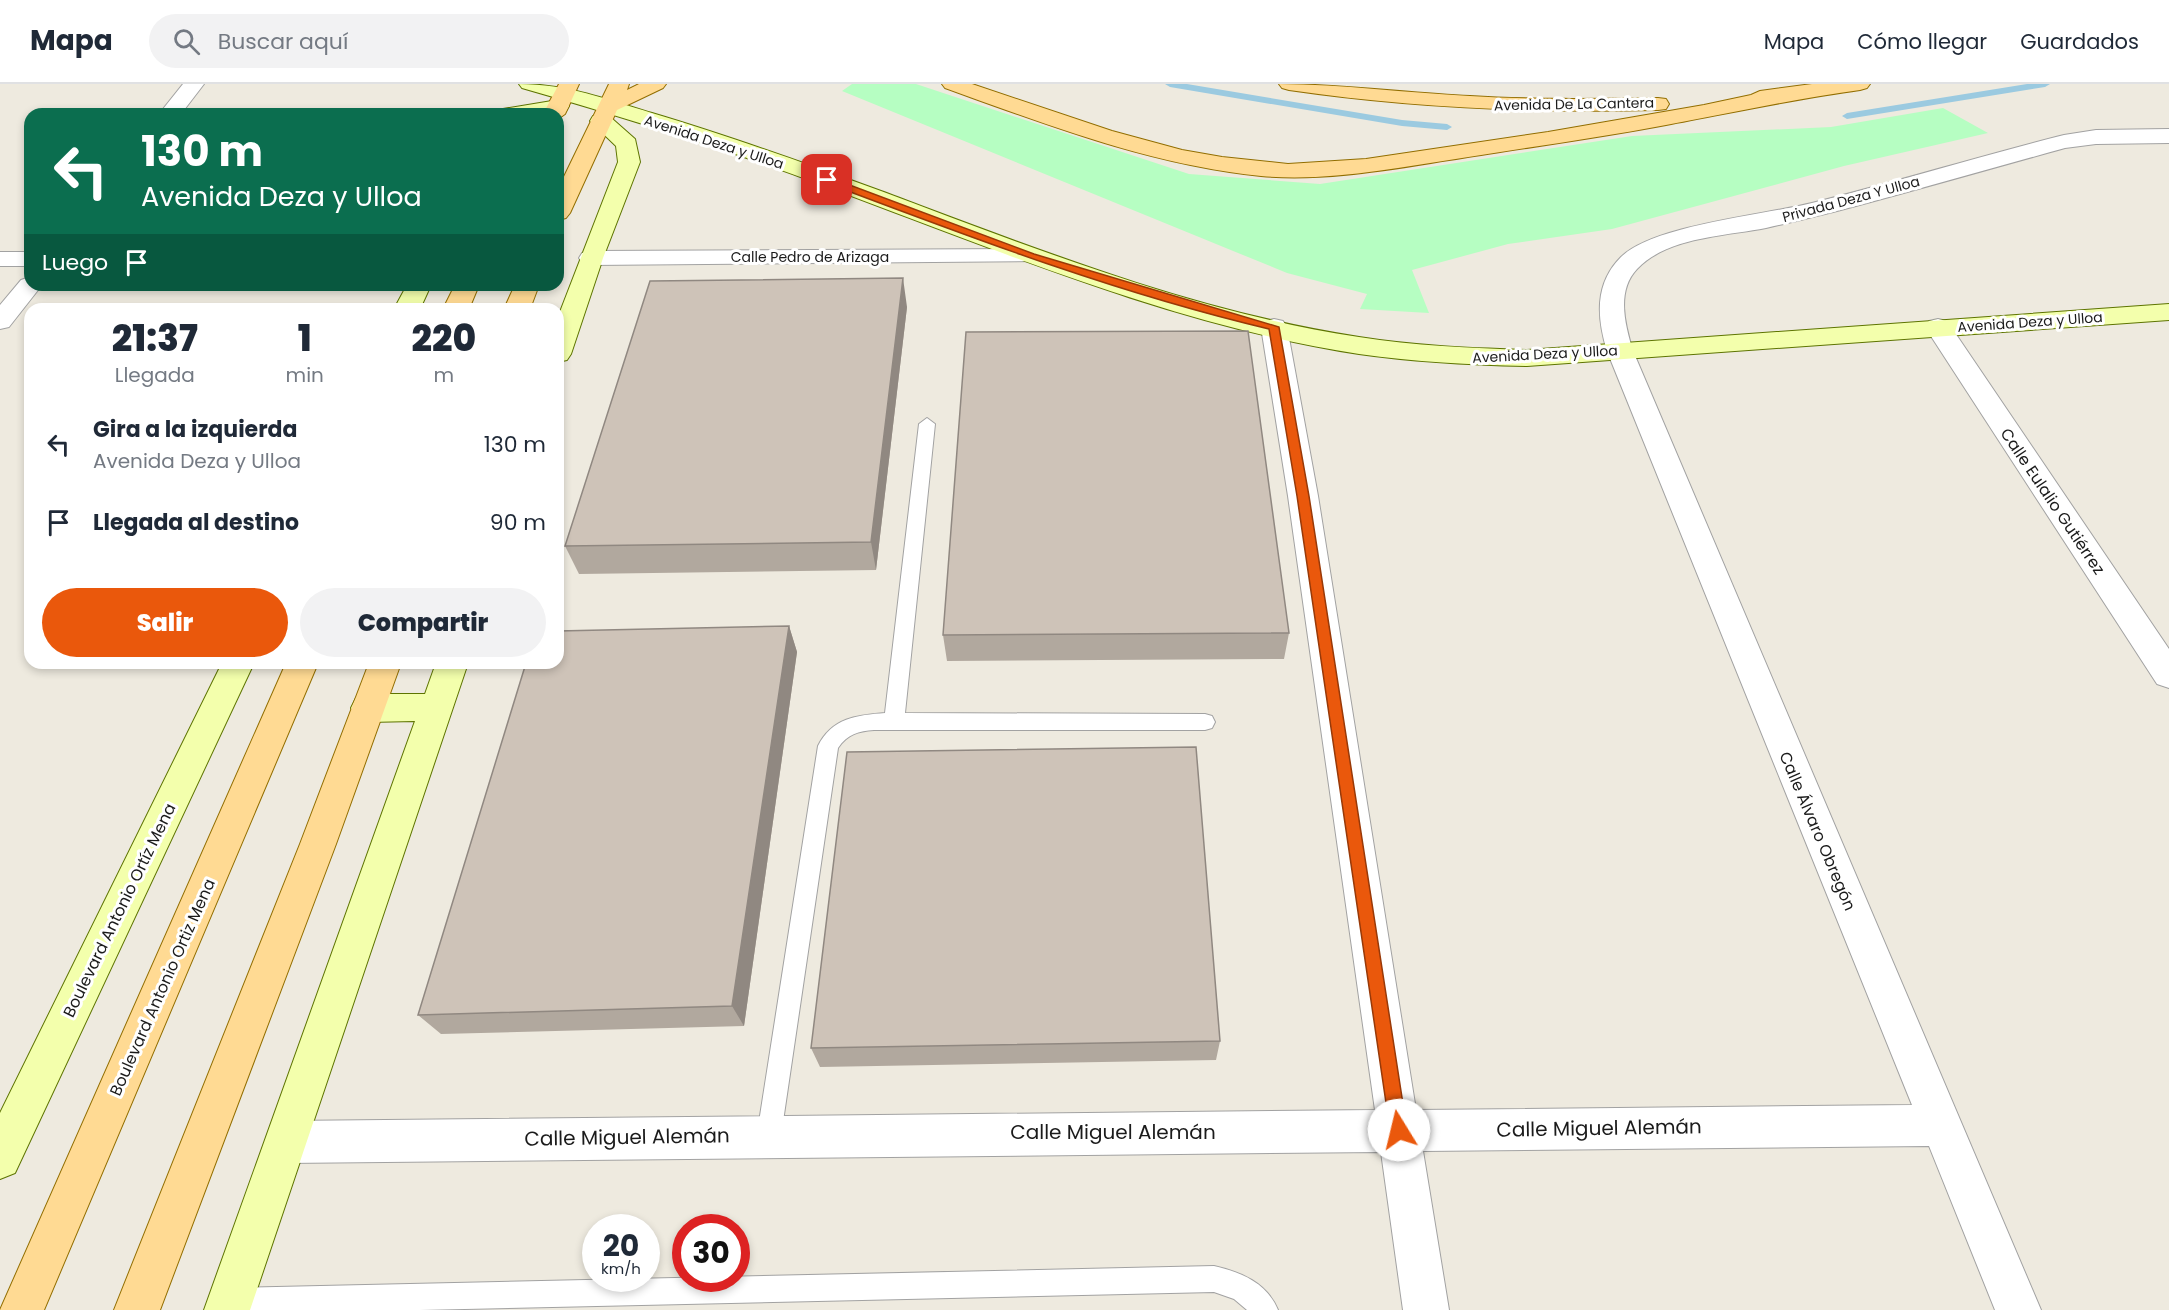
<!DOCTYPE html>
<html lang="es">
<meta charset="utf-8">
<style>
:root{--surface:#fff;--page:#f2f2f3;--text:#1f2937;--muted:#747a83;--line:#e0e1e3;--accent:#ea580c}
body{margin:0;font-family:Poppins,sans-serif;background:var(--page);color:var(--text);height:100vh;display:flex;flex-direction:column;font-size:22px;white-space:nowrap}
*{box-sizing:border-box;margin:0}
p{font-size:20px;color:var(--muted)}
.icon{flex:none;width:33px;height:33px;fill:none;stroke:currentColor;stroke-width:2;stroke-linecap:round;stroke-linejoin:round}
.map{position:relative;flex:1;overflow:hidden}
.side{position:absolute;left:24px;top:219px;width:540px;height:366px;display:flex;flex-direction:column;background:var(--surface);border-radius:18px;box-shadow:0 3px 9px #0003}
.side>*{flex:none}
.guide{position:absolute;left:24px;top:24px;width:540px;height:183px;border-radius:18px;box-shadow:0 3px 9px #0003;background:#0b6e4f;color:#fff;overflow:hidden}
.speed{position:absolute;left:582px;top:1130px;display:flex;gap:12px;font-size:30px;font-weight:700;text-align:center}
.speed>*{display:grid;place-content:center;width:78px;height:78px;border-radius:50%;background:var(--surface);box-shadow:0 3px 9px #0003;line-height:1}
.speed small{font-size:15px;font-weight:400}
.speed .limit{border:9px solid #d22;background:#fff;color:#111}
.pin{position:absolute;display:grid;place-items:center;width:51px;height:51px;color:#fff;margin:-26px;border-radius:12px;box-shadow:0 3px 9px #0006}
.me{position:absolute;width:66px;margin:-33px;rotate:351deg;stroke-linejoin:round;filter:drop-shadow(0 0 4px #0008)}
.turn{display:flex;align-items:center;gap:21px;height:126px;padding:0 18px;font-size:27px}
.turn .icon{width:78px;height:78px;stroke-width:2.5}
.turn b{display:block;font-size:42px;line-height:51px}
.then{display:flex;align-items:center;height:57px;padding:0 18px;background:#0003;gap:12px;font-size:22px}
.eta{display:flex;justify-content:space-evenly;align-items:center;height:102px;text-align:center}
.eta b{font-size:36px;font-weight:800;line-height:42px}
.action{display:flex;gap:12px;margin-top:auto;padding:12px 18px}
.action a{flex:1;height:69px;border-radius:36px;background:var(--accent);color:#fff;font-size:24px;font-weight:800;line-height:69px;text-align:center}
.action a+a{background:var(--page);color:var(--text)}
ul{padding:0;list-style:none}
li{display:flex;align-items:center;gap:18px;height:78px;padding:0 18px}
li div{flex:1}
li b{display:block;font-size:22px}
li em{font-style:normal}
header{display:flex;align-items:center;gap:36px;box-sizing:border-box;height:84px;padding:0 30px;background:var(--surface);border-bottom:2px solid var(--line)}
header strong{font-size:28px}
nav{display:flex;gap:33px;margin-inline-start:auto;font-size:21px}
.search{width:420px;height:54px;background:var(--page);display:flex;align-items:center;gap:15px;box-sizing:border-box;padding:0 21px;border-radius:33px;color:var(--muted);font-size:22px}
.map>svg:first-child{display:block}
.park{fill:#b6fec2}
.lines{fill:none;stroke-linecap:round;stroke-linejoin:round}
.stream{fill:#9bcae0;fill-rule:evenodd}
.lane-casing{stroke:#a2a2a2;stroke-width:2}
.street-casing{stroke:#a2a2a2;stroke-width:2}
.secondary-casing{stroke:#5d7400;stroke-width:2}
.primary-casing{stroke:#926e00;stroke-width:2}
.lane{fill:#fff;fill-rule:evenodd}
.street{fill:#fff;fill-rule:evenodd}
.secondary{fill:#f3ffac;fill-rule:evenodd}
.primary{fill:#ffda93;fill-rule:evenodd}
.wall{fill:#b1a89e}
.shaded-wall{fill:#908881}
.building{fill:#cec3b8;stroke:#908881;stroke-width:1.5}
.route{fill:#ea580c;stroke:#983908;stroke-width:1.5}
.labels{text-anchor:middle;stroke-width:6;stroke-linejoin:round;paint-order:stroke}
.far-street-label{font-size:14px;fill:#1b1b1b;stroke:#fff}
.street-label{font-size:16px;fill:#1b1b1b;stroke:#fff}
.near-street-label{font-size:20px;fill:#1b1b1b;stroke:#fff}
</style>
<header>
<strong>Mapa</strong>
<div class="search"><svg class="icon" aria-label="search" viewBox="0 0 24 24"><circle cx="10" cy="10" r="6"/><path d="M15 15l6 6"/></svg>Buscar aquí</div>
<nav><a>Mapa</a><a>Cómo llegar</a><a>Guardados</a></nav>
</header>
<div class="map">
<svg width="2169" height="1226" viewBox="0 0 2169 1226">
<rect width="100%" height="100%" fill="#eeeadf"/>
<path class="park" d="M 852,0 L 916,0 L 1189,90 L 1320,100 L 1632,52 L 1831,43 L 1943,24 L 1988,49 L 1844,82 L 1612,145 L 1508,160 L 1412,186 L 1429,229 L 1360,225 L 1367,210 L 1287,189 L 842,7 Z"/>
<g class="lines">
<path class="stream" d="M 1165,0 L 1187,0 L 1402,36 L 1447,40 L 1452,43 L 1447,46 L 1402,42 L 1170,3 Z
M 2027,0 L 2050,0 L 2045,3 L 1847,35 L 1842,32 L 1847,29 Z"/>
<g class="lane-casing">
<path id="lane" d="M 927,334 L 935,340 L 905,629 L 1205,630 L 1212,632 L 1215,638 L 1212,644 L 1205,646 L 874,646 C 859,647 847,650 838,664 L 781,1051 L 778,1060 L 769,1063 L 760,1060 L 757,1051 L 818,662 C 832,634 857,631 885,629 L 919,340 Z
M 1214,1182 C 1241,1188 1267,1199 1278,1226 L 1247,1226 L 1234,1215 L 1214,1208 L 420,1226 L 220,1226 L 217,1217 L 221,1208 L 230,1204 Z"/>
</g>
<g class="street-casing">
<path id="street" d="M 183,0 L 204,0 L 181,30 L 159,30 Z
M 2169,45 L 2169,59 L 2096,60 L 2065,64 C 1989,85 1913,107 1837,127 C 1813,133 1789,139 1766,144 C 1726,152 1667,153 1637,185 C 1616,207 1625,241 1633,267 L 2041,1226 L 1995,1226 L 1929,1062 L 1423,1067 L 1449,1226 L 1403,1226 L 1381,1068 L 286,1079 L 271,1073 L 265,1058 L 271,1043 L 286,1037 L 1375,1026 L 1288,412 L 1261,243 L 1265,237 L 1274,235 L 1283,237 L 1287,243 L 1318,412 L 1416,1026 L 1912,1021 L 1607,267 C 1597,234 1594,200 1621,173 C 1654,141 1764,131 1812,119 C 1897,98 1980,72 2064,51 L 2096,46 Z
M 1030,165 L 1039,167 L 1042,172 L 1039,177 L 591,181 L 582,179 L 579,174 L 582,169 L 591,167 Z
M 0,168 L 30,168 L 30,182 L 0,182 Z
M 30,193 L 30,201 L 42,201 L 9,243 L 0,245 L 0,221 L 21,196 Z
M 1938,235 L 1947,237 L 2169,565 L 2169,604 L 2157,600 L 1925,243 L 1929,237 Z"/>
</g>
<g class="secondary-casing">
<path id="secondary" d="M 519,0 C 567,0 606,15 652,29 C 729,52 805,79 881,107 C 1036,165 1194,228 1359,253 C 1415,262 1471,264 1527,266 L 2169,220 L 2169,236 L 1527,282 C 1471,281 1415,278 1359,270 C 1173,241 997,166 822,101 C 724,64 623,33 522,4 Z
M 558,16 L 566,17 L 569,22 L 566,27 L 549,30 L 500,30 L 503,25 Z
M 601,31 L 609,32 L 635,55 L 640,78 L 603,174 L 571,270 L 567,276 L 558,278 L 558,233 L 618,78 L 616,62 L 590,37 L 593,32 Z
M 407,201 L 431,201 L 420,225 L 394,225 Z
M 222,579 L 254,579 L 15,1089 L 0,1095 L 0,1029 Z
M 436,579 L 468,579 L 250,1226 L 204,1226 L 415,637 L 368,638 L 356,634 L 351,624 L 356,614 L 368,610 L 425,610 Z"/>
</g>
<g class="primary-casing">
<path id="primary" d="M 559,0 L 579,0 L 565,30 L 558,35 L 558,30 L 543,30 Z
M 609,0 L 629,0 L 627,6 L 639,0 L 666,0 L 663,4 L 617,26 L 570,129 L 566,134 L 558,136 L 558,105 Z
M 942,0 L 972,0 L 1112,47 L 1182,66 L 1222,73 L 1288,80 L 1366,75 L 1548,48 L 1704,21 L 1751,11 L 1760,7 L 1812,0 L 1870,0 L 1867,4 L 1860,6 C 1794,15 1731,29 1666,41 C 1598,54 1530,63 1462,74 C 1396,84 1328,98 1261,92 C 1151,81 1048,41 945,4 Z
M 1279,0 C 1343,0 1406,9 1470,12 C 1533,16 1595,15 1658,14 L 1666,15 L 1669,20 L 1666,25 L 1658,26 C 1534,29 1412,24 1289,6 L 1282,4 Z
M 455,201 L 479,201 L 469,225 L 443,225 Z
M 515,201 L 539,201 L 530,225 L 504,225 Z
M 286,579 L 318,579 L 44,1226 L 0,1226 Z
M 369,579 L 401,579 L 336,760 L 160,1226 L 114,1226 L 300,760 Z"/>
</g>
<use href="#lane" class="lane"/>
<use href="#street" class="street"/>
<use href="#secondary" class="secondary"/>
<use href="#primary" class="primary"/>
</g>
<path class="wall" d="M 907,223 L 876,486 L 579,490 L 565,462 Z
M 789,542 L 797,568 L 744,942 L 441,950 L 418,931 Z
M 1289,549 L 1284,575 L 947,577 L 943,551 Z
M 1220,957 L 1216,976 L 820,983 L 811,964 Z"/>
<path class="shaded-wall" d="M 903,194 L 907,223 L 876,486 L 871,458 Z
M 789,542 L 797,568 L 744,942 L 732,922 Z"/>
<path class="building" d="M 903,194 L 871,458 L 565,462 L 650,197 Z
M 1248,247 L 1289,549 L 943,551 L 966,248 Z
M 789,542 L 732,922 L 418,931 L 526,579 L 558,579 L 558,547 Z
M 1196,663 L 1220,957 L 811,964 L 847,668 Z"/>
<path class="route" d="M 824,94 L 831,94 L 1034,170 L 1279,243 L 1309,412 L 1407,1046 L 1405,1052 L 1399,1055 L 1393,1052 L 1390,1046 L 1297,412 L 1269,245 C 1116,209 970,153 824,98 Z"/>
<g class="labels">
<g class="far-street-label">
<text transform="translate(1574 20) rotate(-1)" y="5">Avenida De La Cantera</text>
<text transform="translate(714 58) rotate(18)" y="5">Avenida Deza y Ulloa</text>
<text transform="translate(1851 115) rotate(-15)" y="5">Privada Deza Y Ulloa</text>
<text x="810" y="178">Calle Pedro de Arizaga</text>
<text transform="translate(2030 238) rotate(-4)" y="5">Avenida Deza y Ulloa</text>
<text transform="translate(1545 270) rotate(-3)" y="5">Avenida Deza y Ulloa</text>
</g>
<g class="street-label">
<text transform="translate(2053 417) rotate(56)" y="6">Calle Eulalio Gutiérrez</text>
<text transform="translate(1818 747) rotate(67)" y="6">Calle Álvaro Obregón</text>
<text transform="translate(119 826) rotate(-64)" y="6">Boulevard Antonio Ortíz Mena</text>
<text transform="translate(162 903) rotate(-66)" y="6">Boulevard Antonio Ortiz Mena</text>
</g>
<g class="near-street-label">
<text transform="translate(1599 1044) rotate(-1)" y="7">Calle Miguel Alemán</text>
<text x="1113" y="1055">Calle Miguel Alemán</text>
<text transform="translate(627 1053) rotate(-1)" y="7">Calle Miguel Alemán</text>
</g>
</g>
</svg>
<div class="speed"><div>20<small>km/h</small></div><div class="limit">30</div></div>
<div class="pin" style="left:827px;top:96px;background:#d93025"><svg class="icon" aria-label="arrive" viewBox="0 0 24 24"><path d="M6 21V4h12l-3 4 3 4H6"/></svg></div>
<svg class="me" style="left:1399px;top:1046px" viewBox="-20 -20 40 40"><circle r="19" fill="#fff"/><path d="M0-13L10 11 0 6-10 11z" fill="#ea580c"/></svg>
<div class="guide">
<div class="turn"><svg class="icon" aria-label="left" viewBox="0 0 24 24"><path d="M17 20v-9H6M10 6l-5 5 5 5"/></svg><div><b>130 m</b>Avenida Deza y Ulloa</div></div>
<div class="then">Luego<svg class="icon" aria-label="arrive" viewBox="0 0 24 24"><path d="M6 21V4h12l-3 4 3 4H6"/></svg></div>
</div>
<section class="side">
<div class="eta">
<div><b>21:37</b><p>Llegada</p></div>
<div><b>1</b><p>min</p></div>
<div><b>220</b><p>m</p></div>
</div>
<ul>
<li><svg class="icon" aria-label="left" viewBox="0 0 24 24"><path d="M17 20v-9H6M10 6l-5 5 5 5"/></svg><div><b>Gira a la izquierda</b><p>Avenida Deza y Ulloa</p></div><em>130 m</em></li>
<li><svg class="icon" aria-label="arrive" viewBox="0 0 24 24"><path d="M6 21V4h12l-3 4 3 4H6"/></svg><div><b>Llegada al destino</b></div><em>90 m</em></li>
</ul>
<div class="action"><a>Salir</a><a>Compartir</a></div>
</section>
</div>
